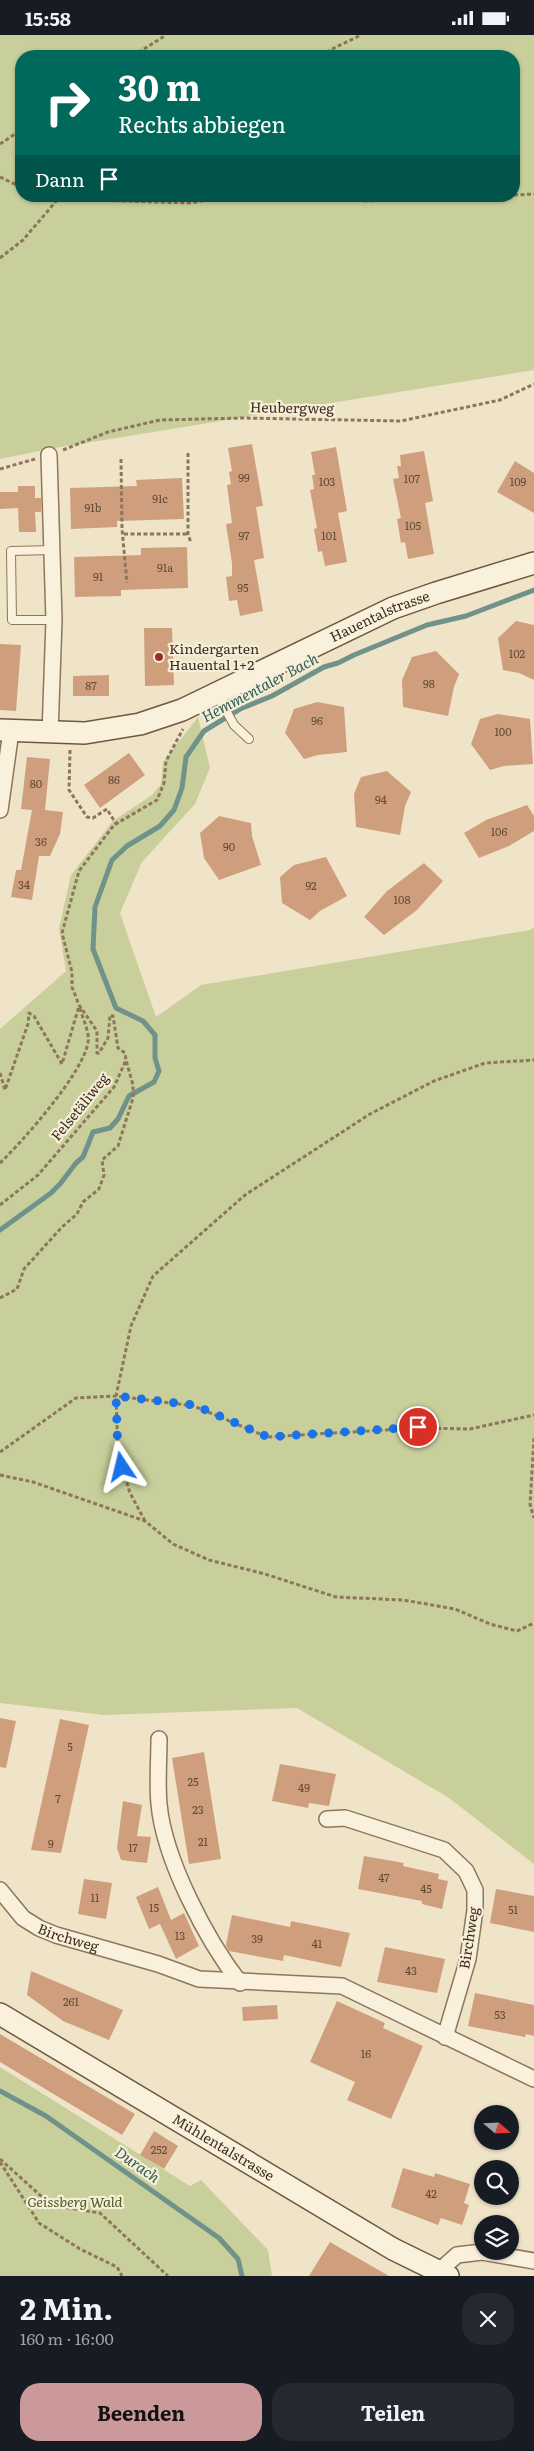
<!DOCTYPE html>
<html lang="de">
<meta charset="utf-8">
<style>
:root{--surface:#171b24;--page:#242831;--text:#f1f3f6;--muted:#9ea1a6;--accent:#cc999b}
body{margin:0;font-family:Literata,serif;background:var(--page);color:var(--text);height:100vh;display:flex;flex-direction:column;font-size:19px;white-space:nowrap}
*{box-sizing:border-box;margin:0}
p{font-size:16px;color:var(--muted)}
.icon{flex:none;width:28px;height:28px;fill:none;stroke:currentColor;stroke-width:2;stroke-linecap:round;stroke-linejoin:round}
.map{position:relative;height:2241px;overflow:hidden}
.details{display:flex;flex-direction:column;background:var(--surface);flex:1}
.details>*{flex:none}
.hud{position:absolute;left:15px;top:15px;width:505px;height:152px;border-radius:20px;box-shadow:0 1px 4px #0004;background:#00695c;color:#fff;overflow:hidden}
.needle{width:32px;rotate:109deg}
.fabs{position:absolute;left:474px;top:2070px;display:grid;gap:10px}
.fabs a{display:grid;place-items:center;width:45px;height:45px;border-radius:50%;background:var(--surface);box-shadow:0 1px 4px #0004;font-size:25px}
.pin{position:absolute;display:grid;place-items:center;width:42px;height:42px;color:#fff;margin:-21px;border:2px solid #fff;border-radius:50%;box-shadow:0 1px 5px #0007}
.me{position:absolute;width:55px;margin:-28px;rotate:350deg;stroke-linejoin:round;filter:drop-shadow(0 0 4px #0008)}
.turn{display:flex;align-items:center;gap:18px;height:105px;padding:0 20px;font-size:22px}
.turn .icon{width:65px;height:65px;stroke-width:2.5}
.turn b{display:block;font-size:35px;line-height:42px}
.then{display:flex;align-items:center;height:48px;padding:0 20px;background:#0003;gap:10px;font-size:19px}
.round{display:grid;place-items:center;flex:none;width:52px;height:52px;border-radius:20px;background:var(--page)}
.overview{display:flex;align-items:center;justify-content:space-between;height:85px;padding:0 20px}
h1{font-size:30px;font-weight:700;line-height:38px}
.button{display:flex;gap:10px;margin-top:auto;padding:10px 20px}
.button a{flex:1;height:58px;border-radius:20px;background:var(--accent);color:#111;font-size:20px;font-weight:700;line-height:58px;text-align:center}
.button a+a{background:var(--page);color:var(--text)}
.status{display:flex;justify-content:space-between;align-items:center;height:35px;padding:0 25px;background:var(--surface);direction:ltr}
.status svg{height:14px;fill:currentColor}
.map>svg:first-child{display:block}
.green{fill:#c9cf9b;fill-rule:evenodd}
.lines{fill:none;stroke-linecap:round;stroke-linejoin:round}
.stream{stroke:#6f938a;stroke-width:5}
.building{fill:#cf9f7d}
.lane-casing{stroke:#8d765c;stroke-width:10}
.street-casing{stroke:#8d765c;stroke-width:18}
.secondary-casing{stroke:#6f573f;stroke-width:24}
.path{stroke:#8d765c;stroke-width:3;stroke-dasharray:4 2.5;stroke-linecap:butt}
.lane{stroke:#faf1dc;stroke-width:8}
.street{stroke:#faf1dc;stroke-width:15}
.secondary{stroke:#faf1dc;stroke-width:21}
.route{stroke:#1a73e8;stroke-width:9;stroke-dasharray:0 16.2}
.poi-dot{fill:#9e2a2b;stroke:#f7eed8;stroke-width:2}
.labels{text-anchor:middle;stroke-width:4.5;stroke-linejoin:round;paint-order:stroke}
.number-label{font-size:11px;fill:#624a37}
.street-label{font-size:14px;fill:#3d2e20;stroke:#f7eed8}
.poi-label{font-size:14px;fill:#3d2e20;stroke:#f7eed8;text-anchor:start}
.park-label{font-size:14px;font-style:italic;fill:#4d5a26;stroke:#f7eed8}
.water-label{font-size:15px;font-style:italic;fill:#2f5d5a;stroke:#f7eed8}
</style>
<div class="status"><b>15:58</b><svg viewBox="0 0 49 12"><path d="M0 12V9h3v3zM5 12V6h3v6zM10 12V3h3v9zM15 12V0h3v12zM26 1h20v11H26zM47 4h2v5h-2z"/></svg></div>
<div class="map">
<svg width="534" height="2241" viewBox="0 0 534 2241">
<rect width="100%" height="100%" fill="#f0e4c8"/>
<path class="green" d="M 0,0 L 534,0 L 534,335 L 49,414 L 0,424 ZM 21,21 L 514,21 L 514,161 L 21,161 Z
M 198,682 L 210,733 L 195,769 L 142,827 L 120,878 L 156,982 L 201,950 L 530,895 L 534,892 L 534,1829 L 449,1763 L 297,1673 L 104,1680 L 0,1668 L 0,994 L 66,936 L 59,893 L 71,840 L 113,786 L 152,760 L 161,749 L 163,727 Z
M 0,2032 L 190,2151 L 201,2145 L 268,2215 L 272,2241 L 0,2241 Z"/>
<g class="lines">
<path class="stream" d="M 0,1195 L 51,1158 L 60,1149 L 76,1128 L 83,1122 L 93,1097 L 110,1093 L 118,1084 L 129,1061 L 154,1047 L 159,1036 L 155,1023 L 155,1000 L 143,986 L 116,973 L 93,914 L 95,872 L 112,825 L 127,811 L 160,791 L 174,775 L 182,753 L 186,722 L 204,696 L 240,674 L 272,661 L 324,632 L 338,628 L 354,620 L 427,590 L 466,581 L 534,555
M 0,2056 L 46,2081 L 219,2203 L 238,2224 L 242,2241"/>
</g>
<path class="building" d="M 252,409 L 263,471 L 256,472 L 264,523 L 254,525 L 263,576 L 240,581 L 237,565 L 229,566 L 226,542 L 232,541 L 232,528 L 226,489 L 232,488 L 227,450 L 231,449 L 229,437 L 232,436 L 228,413 Z
M 336,412 L 347,476 L 338,478 L 347,527 L 325,531 L 322,516 L 318,517 L 314,494 L 317,493 L 310,455 L 314,454 L 312,440 L 315,440 L 311,417 Z
M 424,416 L 433,466 L 425,468 L 434,519 L 408,524 L 405,507 L 401,508 L 397,484 L 401,483 L 393,444 L 399,443 L 397,431 L 401,431 L 400,420 Z
M 515,426 L 534,438 L 534,478 L 497,457 Z
M 182,443 L 184,484 L 117,486 L 117,492 L 71,494 L 70,453 L 137,451 L 136,445 Z
M 18,451 L 35,451 L 35,463 L 41,463 L 41,477 L 35,477 L 36,497 L 19,497 L 18,473 L 0,474 L 0,457 L 18,457 Z
M 187,512 L 188,553 L 121,555 L 121,561 L 75,562 L 74,522 L 141,520 L 141,513 Z
M 516,586 L 534,590 L 534,645 L 519,638 L 503,635 L 498,603 Z
M 144,593 L 172,593 L 174,650 L 145,651 Z
M 0,609 L 21,610 L 16,676 L 0,675 Z
M 436,616 L 459,639 L 454,652 L 448,681 L 403,672 L 402,645 L 412,622 Z
M 109,640 L 109,661 L 73,661 L 73,641 Z
M 317,667 L 344,672 L 347,717 L 318,720 L 304,724 L 285,698 L 294,674 Z
M 498,679 L 530,684 L 533,729 L 504,731 L 490,735 L 471,709 L 480,684 Z
M 129,718 L 145,740 L 100,773 L 84,750 Z
M 27,722 L 50,724 L 45,775 L 63,777 L 60,799 L 50,821 L 39,821 L 32,865 L 11,862 L 16,835 L 21,835 L 32,775 L 21,774 Z
M 387,736 L 411,757 L 405,771 L 400,800 L 356,792 L 354,759 L 361,742 Z
M 527,770 L 534,781 L 534,796 L 509,811 L 479,823 L 464,798 L 486,785 Z
M 219,781 L 251,788 L 252,801 L 261,830 L 219,845 L 204,823 L 200,798 Z
M 326,822 L 347,861 L 320,876 L 310,885 L 282,868 L 280,842 L 294,830 Z
M 424,828 L 443,846 L 417,875 L 384,900 L 364,882 L 387,856 Z
M 0,1683 L 16,1686 L 6,1733 L 0,1732 Z
M 60,1684 L 89,1690 L 61,1818 L 31,1815 Z
M 204,1717 L 221,1824 L 189,1829 L 172,1723 Z
M 280,1729 L 336,1739 L 329,1771 L 309,1768 L 308,1773 L 272,1766 Z
M 123,1766 L 142,1770 L 137,1801 L 151,1802 L 147,1828 L 121,1825 L 117,1813 Z
M 364,1821 L 404,1828 L 403,1831 L 439,1839 L 438,1844 L 448,1846 L 442,1874 L 422,1869 L 422,1866 L 358,1854 Z
M 84,1844 L 112,1848 L 106,1884 L 78,1879 Z
M 158,1852 L 171,1885 L 184,1878 L 199,1911 L 176,1924 L 160,1889 L 149,1894 L 136,1862 Z
M 496,1854 L 534,1861 L 534,1897 L 490,1888 Z
M 232,1880 L 290,1892 L 291,1886 L 350,1898 L 341,1932 L 284,1920 L 283,1926 L 229,1916 L 226,1910 Z
M 385,1912 L 445,1924 L 437,1958 L 377,1947 Z
M 31,1936 L 123,1975 L 109,2005 L 63,1986 L 27,1960 Z
M 475,1958 L 534,1970 L 534,2001 L 526,1999 L 525,2002 L 468,1991 Z
M 337,1966 L 385,1988 L 383,1993 L 423,2011 L 391,2084 L 347,2065 L 355,2047 L 310,2027 Z
M 277,1970 L 278,1984 L 243,1986 L 242,1972 Z
M 0,1999 L 135,2079 L 122,2100 L 0,2027 Z
M 154,2096 L 178,2111 L 164,2134 L 140,2120 Z
M 403,2133 L 434,2142 L 435,2138 L 470,2149 L 464,2168 L 469,2170 L 462,2190 L 441,2183 L 438,2190 L 391,2172 Z
M 330,2207 L 389,2241 L 309,2241 Z"/>
<g class="lines">
<g class="lane-casing">
<path id="lane" d="M 53,515 L 11,516 L 12,585 L 54,585
M 217,659 L 234,690 L 249,704"/>
</g>
<g class="street-casing">
<g id="street">
<path d="M 49,420 L 54,585 L 50,699"/>
<path d="M 0,775 L 11,696"/>
<path d="M 159,1704 C 159,1725 157,1748 159,1769 C 164,1824 206,1904 240,1948"/>
<path d="M 327,1784 L 345,1783 L 444,1815 L 466,1836 L 475,1855 L 475,1875 L 468,1924 L 445,2002"/>
<path id="s1" d="M 0,1855 L 23,1883 L 39,1893 L 56,1900 L 158,1929 L 199,1944 L 342,1951 L 534,2044"/>
<path d="M 438,2237 L 457,2220 L 482,2217 L 534,2226"/>
</g>
</g>
<g class="secondary-casing">
<g id="secondary">
<path id="s2" d="M 0,695 L 85,698 L 140,689 L 182,675 L 393,573 L 436,558 L 534,528"/>
<path id="s3" d="M 0,1979 L 393,2214 L 448,2241"/>
</g>
</g>
<path class="path" d="M 133,21 L 166,0
M 321,21 L 332,14 L 361,0
M 0,109 L 21,95
M 0,142 L 21,152
M 514,160 L 534,159
M 51,161 L 58,164 L 191,168 L 226,161
M 324,161 L 366,166 L 482,161
M 0,223 L 23,205 L 58,164 L 63,161
M 63,415 L 108,397 L 160,385 L 243,383 L 401,386 L 500,365 L 534,349
M 188,418 L 188,499 L 191,508
M 121,424 L 122,494 L 127,548
M 0,434 L 35,424
M 124,499 L 188,499
M 70,715 L 69,755 L 87,782 L 93,783 L 107,774 L 116,789
M 0,1038 L 5,1055 L 28,989 L 29,978 L 34,981 L 62,1029 L 79,971
M 0,1128 C 23,1106 84,1037 88,1007 C 90,997 82,983 80,973
M 0,1170 L 38,1140 L 114,1052 L 126,1025 L 125,1018 L 118,1013 L 113,981 L 110,980 L 108,1003 L 99,1018 L 97,1018 L 97,996 L 79,970 L 72,952 L 72,937 L 62,898 L 79,836 L 114,790 L 157,765 L 164,748 L 166,726 L 183,694
M 0,1263 L 17,1254 L 24,1234 L 62,1192 L 77,1179 L 83,1167 L 99,1154 L 104,1140 L 102,1125 L 118,1111 L 133,1063 L 133,1050 L 126,1025
M 534,1403 L 530,1469 L 534,1483
M 0,1417 L 76,1363 L 116,1361 L 194,1371 L 267,1402 L 418,1393 L 470,1394 L 534,1380
M 0,1440 L 33,1447 L 145,1486 L 173,1509 L 209,1525 L 265,1539 L 336,1562 L 403,1565 L 455,1574 L 490,1589 L 517,1596 L 534,1588
M 145,1486 L 130,1458 L 118,1419 L 116,1361 L 131,1291 L 153,1241 L 245,1160 L 370,1079 L 434,1046 L 485,1028 L 534,1025
M 0,2124 L 51,2170 L 100,2178 L 168,2241
M 0,2127 L 39,2188 L 80,2214 L 117,2232 L 122,2241"/>
<use href="#lane" class="lane"/>
<use href="#street" class="street"/>
<use href="#secondary" class="secondary"/>
</g>
<g class="lines">
<path class="route" d="M 122,1432 L 118,1420 L 116,1361 L 194,1370 L 268,1402 L 418,1392"/>
</g>
<circle class="poi-dot" cx="159" cy="622" r="5"/>
<g class="labels">
<g class="number-label">
<text x="244" y="447">99</text>
<text x="412" y="448">107</text>
<text x="327" y="451">103</text>
<text x="518" y="451">109</text>
<text x="160" y="468">91c</text>
<text x="93" y="477">91b</text>
<text x="413" y="495">105</text>
<text x="244" y="505">97</text>
<text x="329" y="505">101</text>
<text x="165" y="537">91a</text>
<text x="98" y="546">91</text>
<text x="243" y="557">95</text>
<text x="517" y="623">102</text>
<text x="429" y="653">98</text>
<text x="91" y="655">87</text>
<text x="317" y="690">96</text>
<text x="503" y="701">100</text>
<text x="114" y="749">86</text>
<text x="36" y="753">80</text>
<text x="381" y="769">94</text>
<text x="499" y="801">106</text>
<text x="41" y="811">36</text>
<text x="229" y="816">90</text>
<text x="24" y="854">34</text>
<text x="311" y="855">92</text>
<text x="402" y="869">108</text>
<text x="70" y="1716">5</text>
<text x="193" y="1751">25</text>
<text x="304" y="1757">49</text>
<text x="58" y="1768">7</text>
<text x="198" y="1779">23</text>
<text x="203" y="1811">21</text>
<text x="51" y="1813">9</text>
<text x="133" y="1817">17</text>
<text x="384" y="1847">47</text>
<text x="426" y="1858">45</text>
<text x="95" y="1867">11</text>
<text x="154" y="1877">15</text>
<text x="513" y="1879">51</text>
<text x="180" y="1905">13</text>
<text x="257" y="1908">39</text>
<text x="317" y="1913">41</text>
<text x="411" y="1940">43</text>
<text x="71" y="1971">261</text>
<text x="500" y="1984">53</text>
<text x="366" y="2023">16</text>
<text x="159" y="2119">252</text>
<text x="431" y="2163">42</text>
</g>
<g class="street-label">
<text transform="translate(292 373) rotate(1)" y="5">Heubergweg</text>
<text dy="5" stroke="none"><textPath href="#s2" startOffset="404">Hauentalstrasse</textPath></text>
<text transform="translate(80 1072) rotate(-51)" y="5">Felsetäliweg</text>
<text dy="5" stroke="none"><textPath href="#s1" startOffset="86">Birchweg</textPath></text>
<text transform="translate(469 1903) rotate(-81)" y="5">Birchweg</text>
<text dy="5" stroke="none"><textPath href="#s3" startOffset="260">Mühlentalstrasse</textPath></text>
</g>
<g class="poi-label">
<text x="169" y="619">Kindergarten<tspan x="169" dy="16">Hauental 1+2</tspan></text>
</g>
<g class="park-label">
<text x="75" y="2172">Geissberg Wald</text>
</g>
<g class="water-label">
<text transform="translate(260 653) rotate(-28)" y="5">Hemmentaler Bach</text>
<text transform="translate(137 2130) rotate(35)" y="5">Durach</text>
</g>
</g>
</svg>
<div class="fabs">
<a><svg class="needle" viewBox="-14 -14 28 28"><path d="M0-13l5 13h-10z" fill="#e53935"/><path d="M0 13l5-13h-10z" fill="#9ea1a6"/></svg></a>
<a><svg class="icon" aria-label="search" viewBox="0 0 24 24"><circle cx="10" cy="10" r="6"/><path d="M15 15l6 6"/></svg></a>
<a><svg class="icon" aria-label="layers" viewBox="0 0 24 24"><path d="M12 4l9 5-9 5-9-5zM3 14l9 5 9-5"/></svg></a>
</div>
<div class="pin" style="left:418px;top:1392px;background:#d93025"><svg class="icon" aria-label="arrive" viewBox="0 0 24 24"><path d="M6 21V4h12l-3 4 3 4H6"/></svg></div>
<svg class="me" style="left:122px;top:1432px" viewBox="-20 -20 40 40"><path d="M0-17L14 15 0 8-14 15z" fill="#1a73e8" stroke="#fff" stroke-width="4"/></svg>
<div class="hud">
<div class="turn"><svg class="icon" aria-label="right" viewBox="0 0 24 24"><path d="M7 20v-9h11M14 6l5 5-5 5"/></svg><div><b>30 m</b>Rechts abbiegen</div></div>
<div class="then">Dann<svg class="icon" aria-label="arrive" viewBox="0 0 24 24"><path d="M6 21V4h12l-3 4 3 4H6"/></svg></div>
</div>
</div>
<section class="details">
<div class="overview"><div><h1>2 Min.</h1><p>160 m · 16:00</p></div><a class="round"><svg class="icon" aria-label="close" viewBox="0 0 24 24"><path d="M6 6l12 12M18 6L6 18"/></svg></a></div>
<div class="button"><a>Beenden</a><a>Teilen</a></div>
</section>
